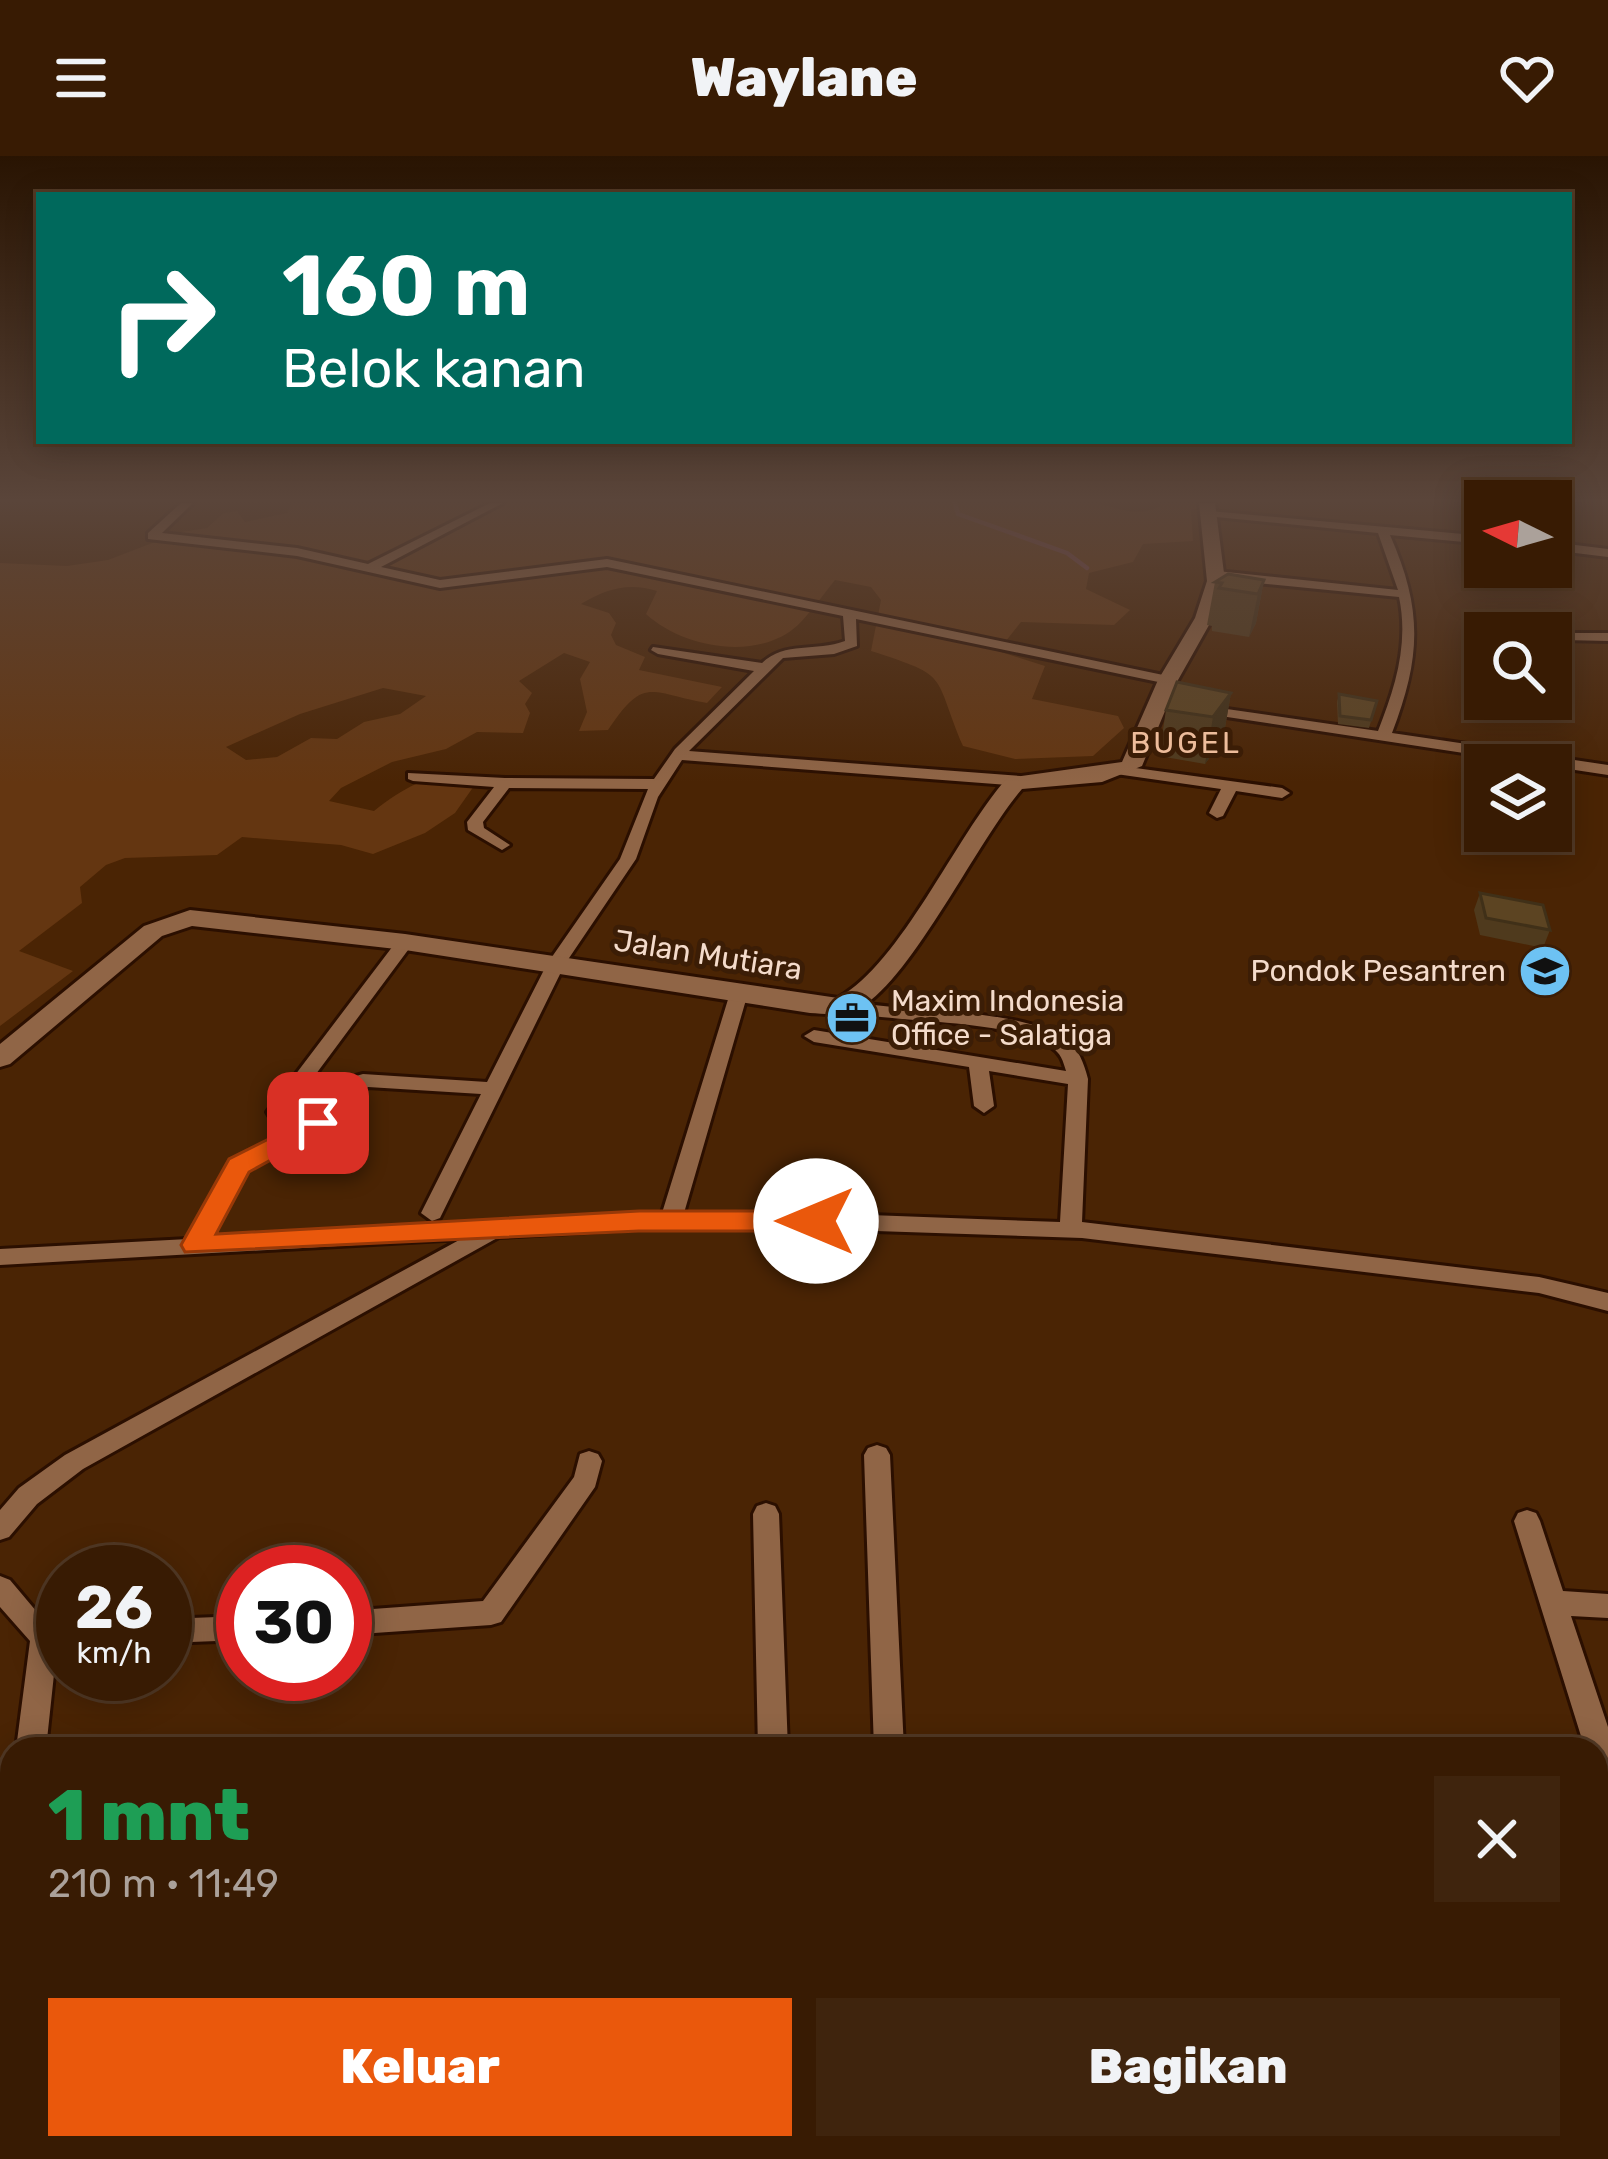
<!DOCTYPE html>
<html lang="id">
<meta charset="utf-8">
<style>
:root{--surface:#381b03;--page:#3f240d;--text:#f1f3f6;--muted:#aba19a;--line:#523925;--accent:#ea580c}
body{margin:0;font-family:Rubik,sans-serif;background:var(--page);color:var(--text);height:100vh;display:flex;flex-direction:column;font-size:45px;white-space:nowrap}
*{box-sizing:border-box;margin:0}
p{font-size:39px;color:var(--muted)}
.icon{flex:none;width:66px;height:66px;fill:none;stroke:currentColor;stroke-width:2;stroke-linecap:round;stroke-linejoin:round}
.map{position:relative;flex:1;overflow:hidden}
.panel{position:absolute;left:0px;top:1581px;width:1608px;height:423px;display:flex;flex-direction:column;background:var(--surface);border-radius:36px 36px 0 0;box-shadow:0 6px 30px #0003,0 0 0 3px var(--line)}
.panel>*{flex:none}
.top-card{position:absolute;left:36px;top:36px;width:1536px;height:252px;border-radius:0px;box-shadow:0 6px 30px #0003,0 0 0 3px var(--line);background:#00695c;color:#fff;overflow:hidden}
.needle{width:78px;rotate:275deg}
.controls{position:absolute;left:1464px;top:324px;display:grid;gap:24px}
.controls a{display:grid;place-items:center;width:108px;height:108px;border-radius:0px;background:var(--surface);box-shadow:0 6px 30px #0003,0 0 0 3px var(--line);font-size:60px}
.speed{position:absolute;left:36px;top:1389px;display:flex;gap:24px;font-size:60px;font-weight:700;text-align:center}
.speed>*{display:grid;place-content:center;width:156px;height:156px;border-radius:50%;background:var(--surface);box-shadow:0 6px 30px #0003,0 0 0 3px var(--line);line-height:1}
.speed small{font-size:30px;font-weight:400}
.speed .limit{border:18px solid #d22;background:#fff;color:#111}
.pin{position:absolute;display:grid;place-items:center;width:102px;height:102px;color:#fff;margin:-51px;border-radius:24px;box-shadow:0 6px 18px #0006}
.me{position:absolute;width:132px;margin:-66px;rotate:270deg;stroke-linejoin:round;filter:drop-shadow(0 0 9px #0008)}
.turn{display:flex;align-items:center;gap:42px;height:252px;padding:0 48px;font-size:54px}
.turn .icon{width:156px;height:156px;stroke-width:2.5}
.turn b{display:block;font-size:84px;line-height:102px}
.round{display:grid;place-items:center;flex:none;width:126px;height:126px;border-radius:0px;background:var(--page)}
.summary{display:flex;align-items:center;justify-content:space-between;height:204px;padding:0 48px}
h1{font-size:72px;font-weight:800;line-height:90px;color:#1e9e55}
.cta{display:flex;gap:24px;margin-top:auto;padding:24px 48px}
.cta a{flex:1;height:138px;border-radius:0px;background:var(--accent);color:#fff;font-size:48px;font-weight:800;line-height:138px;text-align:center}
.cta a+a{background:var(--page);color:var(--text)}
header{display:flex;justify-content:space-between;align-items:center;height:156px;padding:0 48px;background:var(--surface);font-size:54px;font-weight:800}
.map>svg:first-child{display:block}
.green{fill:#643611;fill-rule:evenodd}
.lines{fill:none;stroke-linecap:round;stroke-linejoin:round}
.stream{stroke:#724453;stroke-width:4.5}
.street-casing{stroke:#2b0f00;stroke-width:6}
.secondary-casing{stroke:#2b0f00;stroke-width:6}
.street{fill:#906546;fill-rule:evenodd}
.secondary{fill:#906546;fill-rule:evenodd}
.wall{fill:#4f3a1d}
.shaded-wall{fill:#403018}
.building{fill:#5c4422;stroke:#403018;stroke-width:3}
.route{fill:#ea580c;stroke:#983908;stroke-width:3}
.labels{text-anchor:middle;stroke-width:10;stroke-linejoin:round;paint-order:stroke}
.far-quarter-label{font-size:30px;letter-spacing:3px;fill:#edbc9b;stroke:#3b1d06}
.street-label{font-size:30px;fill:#f4dbcb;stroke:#3b1d06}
.poi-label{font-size:30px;fill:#f4dbcb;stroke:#3b1d06;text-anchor:end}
</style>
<header><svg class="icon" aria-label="menu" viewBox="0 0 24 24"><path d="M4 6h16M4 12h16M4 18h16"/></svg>Waylane<svg class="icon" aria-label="heart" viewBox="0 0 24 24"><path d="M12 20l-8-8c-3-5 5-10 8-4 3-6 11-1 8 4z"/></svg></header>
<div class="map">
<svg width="1608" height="2003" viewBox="0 0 1608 2003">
<rect width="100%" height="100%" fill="#4a2404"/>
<path class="green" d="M 292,347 L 1097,347 C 1118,353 1140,361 1161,350 L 1159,347 L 1204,347 L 1205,352 L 1191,354 L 1193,385 L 1143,388 L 1133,406 L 1089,417 L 1086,433 L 1130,454 L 1114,469 L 1021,466 L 998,495 L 1045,510 L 1032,543 L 1118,560 L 1124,572 L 1093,600 L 1015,603 L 963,590 C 932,517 952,521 871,495 L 881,444 L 871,431 L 835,424 C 823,439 811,456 798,469 C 758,506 683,492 646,458 L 657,435 C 628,426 606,433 581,448 L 609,457 L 616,467 L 611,479 L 616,489 L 645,501 L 639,514 L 722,531 L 707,547 C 649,537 645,519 608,574 L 579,575 L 587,556 L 580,523 L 590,506 L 564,497 L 519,525 L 532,537 L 525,548 L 530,557 L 523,577 L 477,576 L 446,593 L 392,606 L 341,632 L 329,645 L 374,655 C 403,632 428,618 465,617 L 474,630 L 455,657 L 425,677 L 373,698 L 341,689 L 242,681 L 217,699 L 125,702 L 106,709 L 80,731 L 82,747 L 19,795 L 73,815 L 0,870 L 0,407 L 67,410 L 108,404 L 181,376 L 207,372 L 224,357 L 237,355 L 245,366 L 287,357 ZM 383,532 L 426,540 L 400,558 L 364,566 L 337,583 L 311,582 L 277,601 L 246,604 L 226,591 L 300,558 Z"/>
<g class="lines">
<path class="stream" d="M 955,347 L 958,358 L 1067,397 L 1087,412"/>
<g class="street-casing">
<path id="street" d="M 181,347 L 193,347 L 162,377 L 297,392 L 368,408 L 490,347 L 503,347 L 381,411 L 440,424 L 607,403 L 1168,520 L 1175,524 L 1168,528 L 856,463 L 857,490 L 834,498 L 783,502 L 689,595 L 1020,620 L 1028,625 L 1020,630 L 682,604 L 658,641 L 636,703 L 565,808 L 440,1062 L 432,1065 L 421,1057 L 481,938 L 368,931 L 325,971 L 247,1015 L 210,1081 L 662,1057 L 730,837 L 739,831 L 748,837 L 684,1057 L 816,1057 L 1060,1066 L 1068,928 L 989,915 L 994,950 L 984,957 L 974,950 L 969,911 L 814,886 L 804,880 L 814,874 L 1066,915 C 1063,905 1061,897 1051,891 C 1008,862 893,868 836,854 L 834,850 L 843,844 C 905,858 1015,850 1065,883 C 1079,892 1084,908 1088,923 L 1082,1066 L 1539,1121 L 1608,1137 L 1608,1155 L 1539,1137 L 1082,1082 L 816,1073 L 639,1073 L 499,1081 L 83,1313 L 37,1348 L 9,1381 L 0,1384 L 0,1354 L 19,1332 L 65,1299 L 461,1083 L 0,1109 L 0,1093 L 188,1083 L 232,1005 L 299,968 L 270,961 L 267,956 L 399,782 L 411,782 L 414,786 L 290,953 L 314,959 L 356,920 L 363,918 L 487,926 L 547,808 L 620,703 L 648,633 L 509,632 L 483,666 L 484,672 L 510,689 L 502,694 L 468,674 L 467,666 L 494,631 L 413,625 L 408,623 L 408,617 L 505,622 L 654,623 L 675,593 L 754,515 L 658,498 L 651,494 L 653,491 L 762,507 C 785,485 816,496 845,485 L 843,460 L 607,411 L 440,432 L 297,400 L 148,383 L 148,377 Z
M 1210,355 L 1485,380 L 1485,388 L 1390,379 C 1423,454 1421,501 1392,577 L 1608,609 L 1608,619 L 1194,556 L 1194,550 L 1199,549 L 1378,575 C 1395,532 1409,488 1399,441 L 1217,423 L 1211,419 L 1217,415 L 1398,434 L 1378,377 L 1206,360 L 1204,358 Z
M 1551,386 L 1608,393 L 1608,401 L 1551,394 Z
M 1568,477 L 1608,477 L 1608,485 L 1563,484 L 1561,481 Z
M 1121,610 L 1282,632 L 1290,637 L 1282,642 L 1236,635 L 1223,660 L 1217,662 L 1209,657 L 1221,633 L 1116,618 L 1116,612 Z
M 877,1289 L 886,1292 L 890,1299 L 904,1593 L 874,1593 L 864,1299 L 868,1292 Z
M 589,1295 L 598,1298 L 602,1305 L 595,1331 L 501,1466 L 491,1469 L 345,1479 L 345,1455 L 483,1445 L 574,1321 L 580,1298 Z
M 766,1347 L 775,1350 L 779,1358 L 788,1593 L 758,1593 L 753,1358 L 757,1350 Z
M 1527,1354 L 1536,1357 L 1540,1365 L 1563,1435 L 1608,1438 L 1608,1462 L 1571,1460 L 1608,1571 L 1608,1631 L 1596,1624 L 1596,1593 L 1585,1593 L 1514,1365 L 1518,1357 Z
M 0,1420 L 10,1424 L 58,1481 L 46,1593 L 16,1593 L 30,1485 L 0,1451 Z
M 243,1460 L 243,1484 L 165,1487 L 165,1463 Z
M 1596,1677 L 1608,1680 L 1608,1710 L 1596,1707 Z
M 12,1694 L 12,1796 L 0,1802 L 0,1701 Z
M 466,1992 L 502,1992 L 500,2003 L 464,2003 Z
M 782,1992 L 818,1992 L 819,2003 L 783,2003 Z
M 1025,1992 L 1061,1992 L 1063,2003 L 1027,2003 Z
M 1251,1992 L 1287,1992 L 1288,2003 L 1252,2003 Z"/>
</g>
<g class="secondary-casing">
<path id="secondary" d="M 1199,347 L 1215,347 L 1225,425 L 1213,462 L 1178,524 L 1142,610 L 1102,626 L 1022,633 C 977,685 909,829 856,854 C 842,860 825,858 810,857 L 405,794 L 192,770 L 162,780 L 10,908 L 0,911 L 0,888 L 144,770 L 190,754 L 405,778 L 838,842 C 902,806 955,681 1007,622 L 1122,606 L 1158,524 L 1195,462 L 1207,425 Z"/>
</g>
<use href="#street" class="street"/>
<use href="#secondary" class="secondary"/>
</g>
<path class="wall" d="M 1264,424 L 1256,467 L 1249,481 L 1212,475 L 1212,470 L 1207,469 L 1215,426 Z
M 1231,537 L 1223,583 L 1205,608 L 1159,600 L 1166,554 Z
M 1339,538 L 1377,545 L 1369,572 L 1338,568 L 1337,546 Z
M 1480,737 L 1550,774 L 1543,792 L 1480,779 L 1474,754 Z"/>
<path class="shaded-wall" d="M 1264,424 L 1256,467 L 1249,481 L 1258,438 Z
M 1231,537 L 1223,583 L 1205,608 L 1213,561 Z"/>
<path class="building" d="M 1228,418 L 1264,424 L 1258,438 L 1219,432 L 1222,427 L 1215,426 Z
M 1177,526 L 1231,537 L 1213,561 L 1166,554 Z
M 1339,538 L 1377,545 L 1371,564 L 1340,560 Z
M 1480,737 L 1543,749 L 1550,774 L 1486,762 Z"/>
<linearGradient id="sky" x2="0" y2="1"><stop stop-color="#291402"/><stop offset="0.55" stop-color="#5a453a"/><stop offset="1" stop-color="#5a453a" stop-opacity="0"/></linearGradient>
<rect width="1608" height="627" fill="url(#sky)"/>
<path class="route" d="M 318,958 L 331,967 L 327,973 L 249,1016 L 216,1078 L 639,1055 L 816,1055 L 830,1065 L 816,1075 L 639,1075 L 185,1096 L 181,1089 L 229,1003 Z"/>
<defs>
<g id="school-disc" transform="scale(2.7)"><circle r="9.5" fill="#6dc2f3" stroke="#3b1d06"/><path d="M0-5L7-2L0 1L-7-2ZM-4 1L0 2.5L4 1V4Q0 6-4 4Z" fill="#111"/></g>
<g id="office-disc" transform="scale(2.7)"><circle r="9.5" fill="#6dc2f3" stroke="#3b1d06"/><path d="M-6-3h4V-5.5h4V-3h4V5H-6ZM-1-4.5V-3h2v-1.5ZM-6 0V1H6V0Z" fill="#111"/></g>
</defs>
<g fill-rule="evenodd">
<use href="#school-disc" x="1545" y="815"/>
<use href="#office-disc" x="852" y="862"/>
</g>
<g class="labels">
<g class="far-quarter-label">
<text x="1186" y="597">BUGEL</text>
</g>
<g class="street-label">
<text transform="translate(708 799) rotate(9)" y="10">Jalan Mutiara</text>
</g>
<g class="poi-label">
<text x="1506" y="825">Pondok Pesantren</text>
<text x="891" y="855" text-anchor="start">Maxim Indonesia<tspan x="891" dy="34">Office - Salatiga</tspan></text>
</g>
</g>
</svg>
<div class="controls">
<a><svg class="needle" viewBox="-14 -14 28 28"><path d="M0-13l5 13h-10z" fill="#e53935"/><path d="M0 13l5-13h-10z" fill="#aba19a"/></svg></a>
<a><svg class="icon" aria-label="search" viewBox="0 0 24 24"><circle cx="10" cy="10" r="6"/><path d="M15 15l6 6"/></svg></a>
<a><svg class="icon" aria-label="layers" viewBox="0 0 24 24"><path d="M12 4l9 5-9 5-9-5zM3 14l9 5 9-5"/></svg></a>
</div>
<div class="speed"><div>26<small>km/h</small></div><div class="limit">30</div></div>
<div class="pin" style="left:318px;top:967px;background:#d93025"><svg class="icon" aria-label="arrive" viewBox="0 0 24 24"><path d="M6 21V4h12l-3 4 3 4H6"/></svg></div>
<svg class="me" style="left:816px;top:1065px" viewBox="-20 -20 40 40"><circle r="19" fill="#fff"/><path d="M0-13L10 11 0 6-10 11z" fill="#ea580c"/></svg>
<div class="top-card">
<div class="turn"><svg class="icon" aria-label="right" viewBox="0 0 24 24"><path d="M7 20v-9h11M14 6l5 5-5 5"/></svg><div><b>160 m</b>Belok kanan</div></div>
</div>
<section class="panel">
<div class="summary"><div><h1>1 mnt</h1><p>210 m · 11:49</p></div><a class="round"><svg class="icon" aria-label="close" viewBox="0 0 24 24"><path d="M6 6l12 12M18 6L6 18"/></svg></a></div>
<div class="cta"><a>Keluar</a><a>Bagikan</a></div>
</section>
</div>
